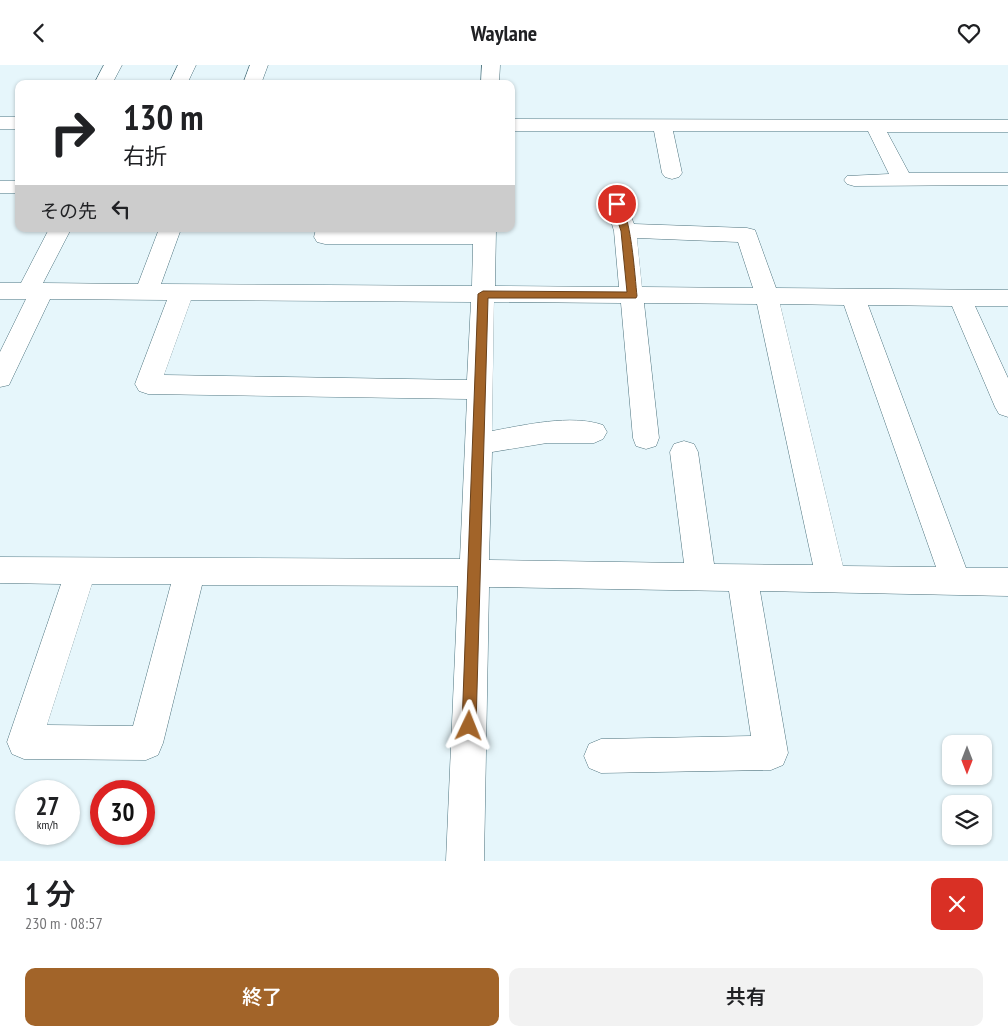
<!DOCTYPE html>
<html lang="ja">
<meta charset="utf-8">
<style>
:root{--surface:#fff;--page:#f2f2f2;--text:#202124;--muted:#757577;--accent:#a26429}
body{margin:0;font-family:"PT Sans Narrow","Noto Sans JP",sans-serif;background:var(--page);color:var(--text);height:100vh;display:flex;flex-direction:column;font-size:19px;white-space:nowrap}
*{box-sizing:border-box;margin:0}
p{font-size:16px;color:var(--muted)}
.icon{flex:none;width:28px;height:28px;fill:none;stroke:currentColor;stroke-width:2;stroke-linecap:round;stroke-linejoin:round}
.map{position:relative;height:796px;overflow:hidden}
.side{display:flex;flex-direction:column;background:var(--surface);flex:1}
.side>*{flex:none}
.banner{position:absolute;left:15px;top:15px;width:500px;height:152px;border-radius:10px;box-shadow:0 1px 4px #0004;background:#fff;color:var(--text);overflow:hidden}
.needle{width:32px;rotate:180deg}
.fabs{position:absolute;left:942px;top:670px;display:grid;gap:10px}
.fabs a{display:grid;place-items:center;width:50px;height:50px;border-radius:10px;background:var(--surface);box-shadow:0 1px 4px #0004;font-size:25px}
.speed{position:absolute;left:15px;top:715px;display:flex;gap:10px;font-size:25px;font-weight:700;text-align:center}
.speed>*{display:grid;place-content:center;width:65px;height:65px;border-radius:50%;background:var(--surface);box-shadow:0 1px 4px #0004;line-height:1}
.speed small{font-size:12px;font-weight:400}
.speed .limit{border:8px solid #d22;background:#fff;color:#111}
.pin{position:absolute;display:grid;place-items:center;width:42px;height:42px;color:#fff;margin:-21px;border:2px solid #fff;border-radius:50%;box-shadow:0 1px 5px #0007}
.me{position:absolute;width:55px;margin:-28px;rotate:2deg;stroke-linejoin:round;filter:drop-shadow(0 0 4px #0008)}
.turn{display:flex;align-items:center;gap:18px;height:105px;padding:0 25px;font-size:22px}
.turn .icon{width:65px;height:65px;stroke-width:2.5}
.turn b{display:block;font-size:35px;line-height:42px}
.then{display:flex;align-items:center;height:48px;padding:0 25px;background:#0003;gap:10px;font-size:19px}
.round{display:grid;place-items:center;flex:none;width:52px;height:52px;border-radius:10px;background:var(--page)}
.summary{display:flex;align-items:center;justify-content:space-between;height:85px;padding:0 25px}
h1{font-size:30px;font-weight:600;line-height:38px}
.cta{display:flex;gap:10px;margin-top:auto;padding:10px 25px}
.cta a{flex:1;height:58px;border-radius:10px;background:var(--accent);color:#fff;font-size:20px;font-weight:600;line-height:58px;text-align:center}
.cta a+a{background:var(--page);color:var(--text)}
header{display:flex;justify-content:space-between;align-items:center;height:65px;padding:0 25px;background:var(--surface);font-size:22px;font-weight:600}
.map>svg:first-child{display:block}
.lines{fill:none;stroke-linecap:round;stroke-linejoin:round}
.minor-casing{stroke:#4d737e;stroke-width:1}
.minor{fill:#fff;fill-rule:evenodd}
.route{fill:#a26429;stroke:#69411b}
</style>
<header><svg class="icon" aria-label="back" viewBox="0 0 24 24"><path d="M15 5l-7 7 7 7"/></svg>Waylane<svg class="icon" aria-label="heart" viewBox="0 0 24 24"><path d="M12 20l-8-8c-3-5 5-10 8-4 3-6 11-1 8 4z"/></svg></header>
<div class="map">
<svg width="1008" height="796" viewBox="0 0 1008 796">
<rect width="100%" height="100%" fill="#e6f6fb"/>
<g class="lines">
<g class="minor-casing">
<path id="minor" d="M 104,0 L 122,0 L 112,19 L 94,19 Z
M 178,0 L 196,0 L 187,19 L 169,19 Z
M 250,0 L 268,0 L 261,19 L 243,19 Z
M 482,0 L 500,0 L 499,19 L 481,19 Z
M 0,52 L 19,52 L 19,64 L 0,64 Z
M 511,54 L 1008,55 L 1008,67 L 887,67 L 909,108 L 1008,108 L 1008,120 L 854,121 L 847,119 L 844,115 L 847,111 L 889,109 L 868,66 L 673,66 L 682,108 L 679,112 L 672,114 L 665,112 L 662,108 L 654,66 L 511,66 Z
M 0,116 L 19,116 L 19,128 L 0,128 Z
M 617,132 L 624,134 L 634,159 L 747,163 L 755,165 L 776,223 L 1008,225 L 1008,241 L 975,241 L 1008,313 L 1008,352 L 999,349 L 995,342 L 952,241 L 868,240 L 966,503 L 1008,503 L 1008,531 L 760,526 L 788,688 L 783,700 L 771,705 L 601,708 L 589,703 L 584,691 L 589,679 L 601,674 L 751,671 L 729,526 L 489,522 L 484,796 L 446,796 L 458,521 L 202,520 L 163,678 L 158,690 L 146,695 L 24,694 L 12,689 L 7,677 L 61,519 L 0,518 L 0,492 L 460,494 L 467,334 L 148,329 L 139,326 L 135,319 L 167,235 L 50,234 L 9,320 L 0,322 L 0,287 L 26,234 L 0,234 L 0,218 L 21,218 L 49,164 L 71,164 L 43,218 L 138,219 L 159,164 L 181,164 L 161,219 L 472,221 L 473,179 L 325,179 L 317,177 L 314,172 L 316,164 L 496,164 L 495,221 L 619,222 L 614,166 L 606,139 L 610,134 ZM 637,173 L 738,177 L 753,223 L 642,222 ZM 191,235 L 471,237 L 467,315 L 164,310 ZM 494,237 L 621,238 L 633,373 L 636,381 L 646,384 L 656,381 L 659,373 L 644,238 L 757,239 L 813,500 L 714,499 L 698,387 L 694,379 L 684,376 L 674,379 L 670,387 L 684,498 L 489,495 L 492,387 L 547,378 L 594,378 L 603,374 L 607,367 L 603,360 C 571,349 525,360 492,366 ZM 780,239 L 844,240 L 936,502 L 843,501 ZM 92,519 L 171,519 L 133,661 L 47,660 Z"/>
</g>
<use href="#minor" class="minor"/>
</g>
<path class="route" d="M 617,136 C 631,142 635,214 637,231 L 636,233 L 488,233 L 476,661 L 474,666 L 469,668 L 464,666 L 462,661 L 478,229 L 483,226 L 627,227 L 621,166 L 612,139 Z"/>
</svg>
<div class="fabs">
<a><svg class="needle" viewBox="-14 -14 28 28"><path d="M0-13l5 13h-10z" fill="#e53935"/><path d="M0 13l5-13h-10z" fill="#757577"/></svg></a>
<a><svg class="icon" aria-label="layers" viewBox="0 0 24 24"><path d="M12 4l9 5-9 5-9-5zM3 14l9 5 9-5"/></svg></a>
</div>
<div class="speed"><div>27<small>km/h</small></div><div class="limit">30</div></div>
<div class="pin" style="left:617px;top:139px;background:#d93025"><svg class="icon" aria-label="arrive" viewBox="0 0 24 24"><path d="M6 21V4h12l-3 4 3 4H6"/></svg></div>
<svg class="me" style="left:469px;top:661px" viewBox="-20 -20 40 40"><path d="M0-17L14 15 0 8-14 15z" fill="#a26429" stroke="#fff" stroke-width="4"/></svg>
<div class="banner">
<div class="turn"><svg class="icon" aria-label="right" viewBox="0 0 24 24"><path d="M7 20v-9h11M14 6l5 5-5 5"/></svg><div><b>130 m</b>右折</div></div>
<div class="then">その先<svg class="icon" aria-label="left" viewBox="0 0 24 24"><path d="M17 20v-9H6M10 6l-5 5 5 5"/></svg></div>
</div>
</div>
<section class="side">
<div class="summary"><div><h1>1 分</h1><p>230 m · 08:57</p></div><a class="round" style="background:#d93025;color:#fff"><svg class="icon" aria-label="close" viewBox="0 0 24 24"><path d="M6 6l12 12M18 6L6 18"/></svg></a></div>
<div class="cta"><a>終了</a><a>共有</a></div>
</section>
